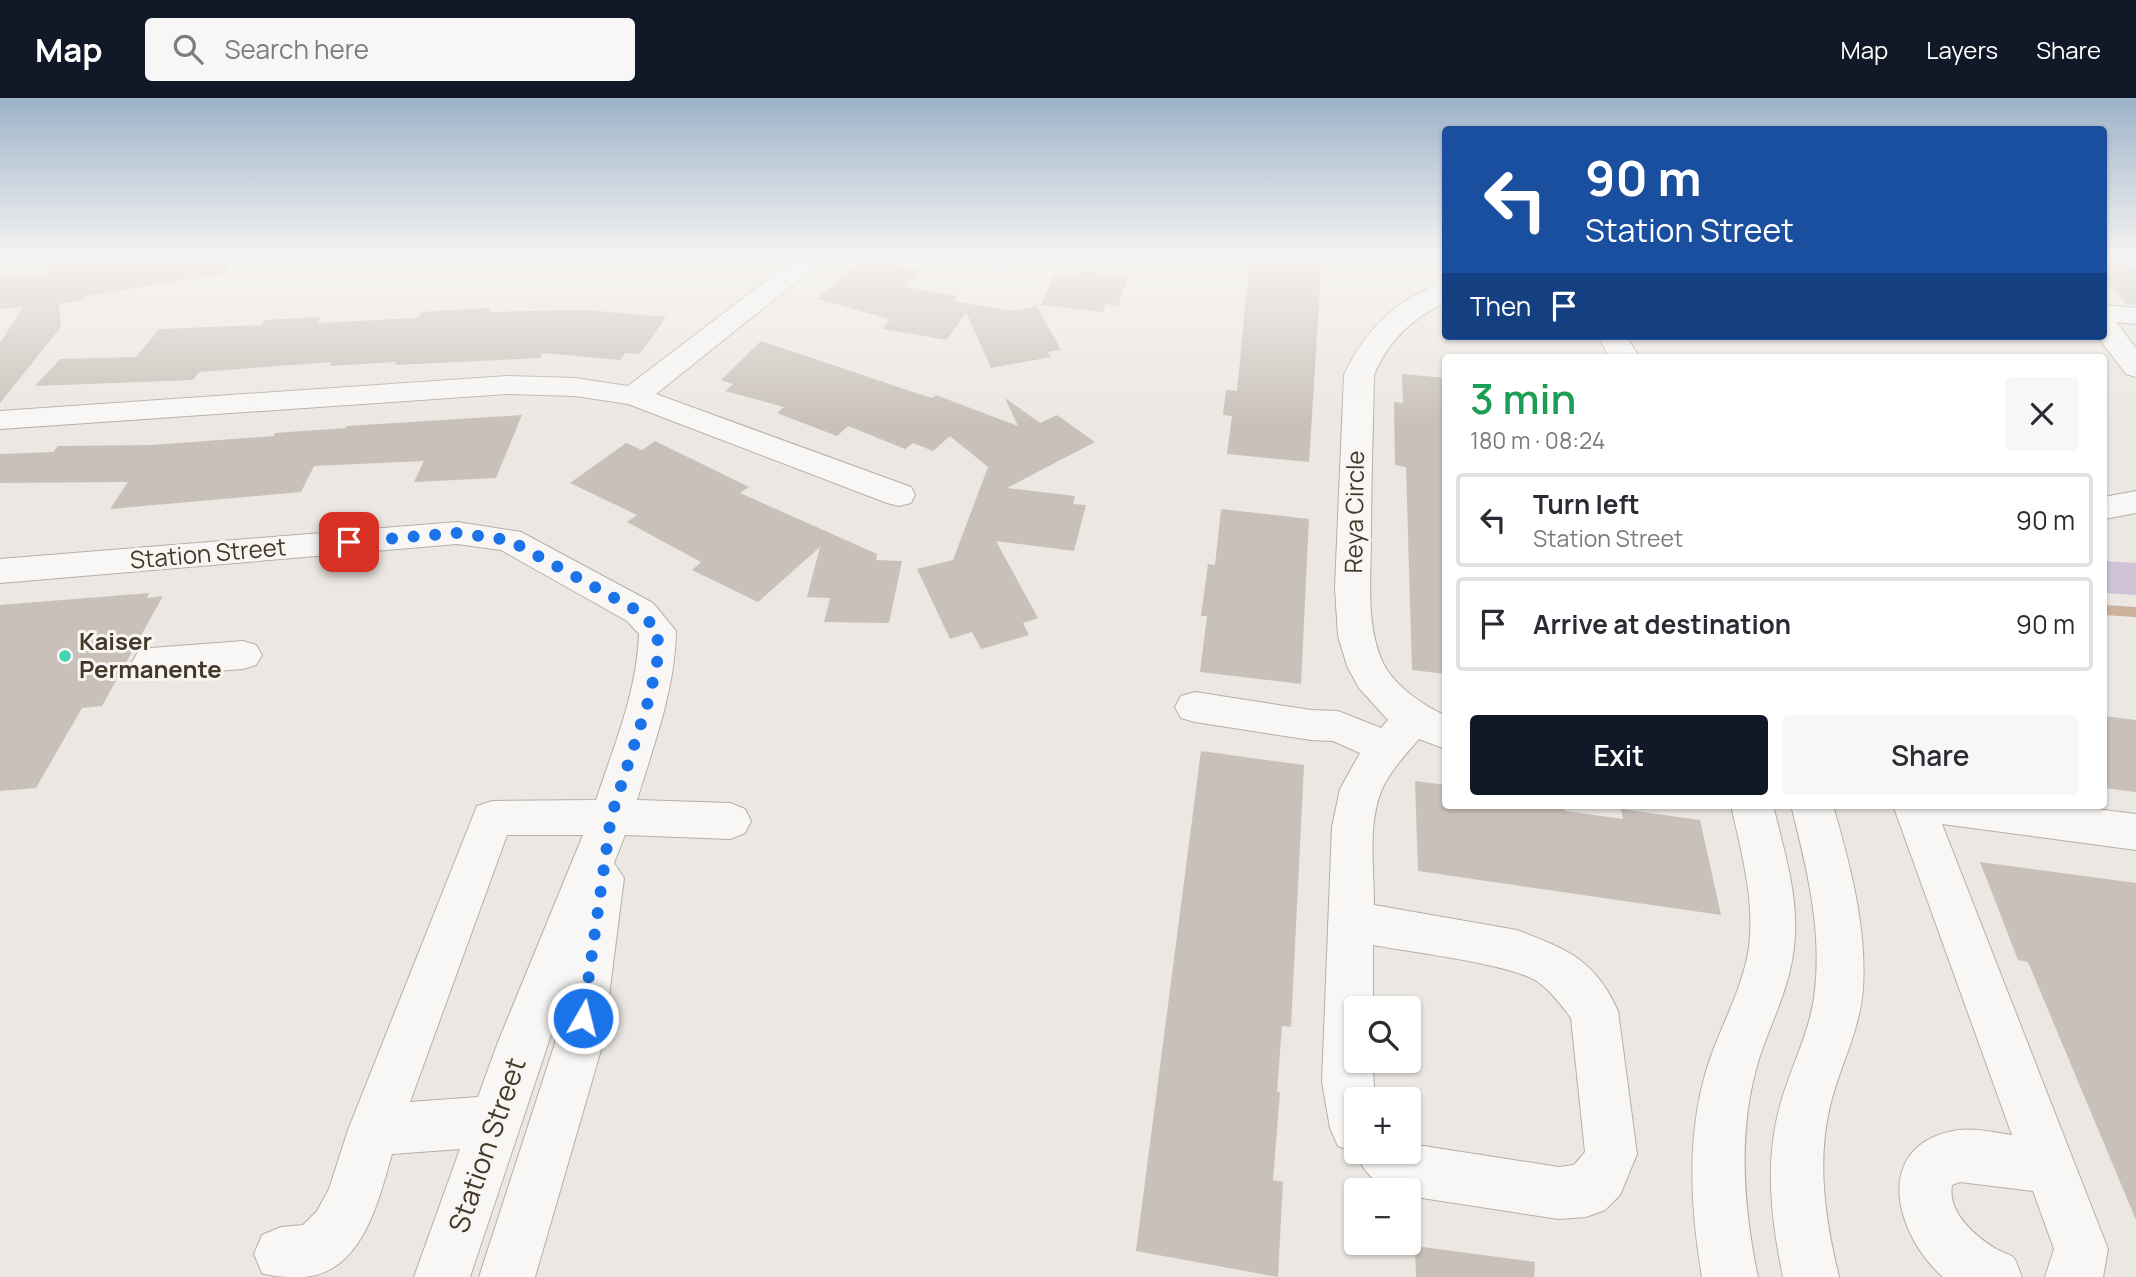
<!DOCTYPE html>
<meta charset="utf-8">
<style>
:root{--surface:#fff;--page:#f7f7f7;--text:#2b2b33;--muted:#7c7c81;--line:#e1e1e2;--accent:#111827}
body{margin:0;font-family:Manrope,sans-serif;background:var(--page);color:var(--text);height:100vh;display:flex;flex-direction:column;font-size:26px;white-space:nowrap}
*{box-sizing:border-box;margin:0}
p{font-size:23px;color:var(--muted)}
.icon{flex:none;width:38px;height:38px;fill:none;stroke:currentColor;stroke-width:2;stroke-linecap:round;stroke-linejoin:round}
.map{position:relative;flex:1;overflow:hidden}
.drawer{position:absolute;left:1442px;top:256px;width:665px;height:455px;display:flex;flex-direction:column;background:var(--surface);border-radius:7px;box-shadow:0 2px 5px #0004}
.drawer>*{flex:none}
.hud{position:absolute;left:1442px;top:28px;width:665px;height:214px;border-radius:7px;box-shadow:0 2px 5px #0004;background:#1a4fa0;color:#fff;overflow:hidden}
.tools{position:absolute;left:1344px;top:898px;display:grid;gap:14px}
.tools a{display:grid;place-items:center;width:77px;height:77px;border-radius:7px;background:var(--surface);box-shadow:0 2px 5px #0004;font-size:35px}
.pin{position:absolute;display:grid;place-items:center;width:60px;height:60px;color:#fff;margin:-30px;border-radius:14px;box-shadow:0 4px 10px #0006}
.me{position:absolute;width:77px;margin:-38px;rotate:8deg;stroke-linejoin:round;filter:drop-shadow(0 0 5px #0008)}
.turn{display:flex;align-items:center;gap:24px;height:147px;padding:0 28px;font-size:32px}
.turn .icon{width:91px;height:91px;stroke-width:2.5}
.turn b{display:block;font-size:49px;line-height:60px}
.then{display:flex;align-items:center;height:66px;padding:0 28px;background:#0003;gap:14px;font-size:26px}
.round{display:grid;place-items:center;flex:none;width:74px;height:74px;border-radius:7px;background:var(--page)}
.summary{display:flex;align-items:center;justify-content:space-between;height:119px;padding:0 28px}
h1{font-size:42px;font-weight:600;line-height:52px;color:#1e9e55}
.cta{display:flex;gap:14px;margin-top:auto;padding:14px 28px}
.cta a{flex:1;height:80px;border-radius:7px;background:var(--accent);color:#fff;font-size:28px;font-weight:600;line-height:80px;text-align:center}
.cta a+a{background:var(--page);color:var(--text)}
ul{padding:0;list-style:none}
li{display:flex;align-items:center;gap:21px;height:94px;margin:0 14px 10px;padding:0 14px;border:4px solid var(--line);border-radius:7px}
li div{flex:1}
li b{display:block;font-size:26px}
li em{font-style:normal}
header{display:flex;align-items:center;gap:42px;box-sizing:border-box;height:98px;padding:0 35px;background:var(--accent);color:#fff}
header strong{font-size:33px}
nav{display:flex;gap:38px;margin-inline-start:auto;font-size:24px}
.search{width:490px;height:63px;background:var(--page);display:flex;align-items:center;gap:18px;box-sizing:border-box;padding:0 24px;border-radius:7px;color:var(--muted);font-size:26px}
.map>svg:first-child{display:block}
.green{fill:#cfc3d5}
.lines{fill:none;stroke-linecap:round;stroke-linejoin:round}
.stream{stroke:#ccb19c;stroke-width:10}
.building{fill:#c9c1b9}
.minor-casing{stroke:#b6afa7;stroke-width:2}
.minor{fill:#f9f7f5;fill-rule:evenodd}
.route{stroke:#1a73e8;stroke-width:12;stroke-dasharray:0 21.6}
.poi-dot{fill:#44d3b2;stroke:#f8f5f2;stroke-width:2.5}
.labels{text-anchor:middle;stroke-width:6;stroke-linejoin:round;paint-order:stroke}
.street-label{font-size:24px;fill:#443829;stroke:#f8f5f2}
.poi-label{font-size:24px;font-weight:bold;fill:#443829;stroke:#f8f5f2;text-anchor:start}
.near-street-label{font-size:28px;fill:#443829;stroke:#f8f5f2}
</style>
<header>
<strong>Map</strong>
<div class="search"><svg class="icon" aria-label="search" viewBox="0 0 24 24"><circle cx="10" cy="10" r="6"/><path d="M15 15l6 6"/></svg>Search here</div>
<nav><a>Map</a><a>Layers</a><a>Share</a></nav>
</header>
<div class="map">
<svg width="2136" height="1179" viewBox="0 0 2136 1179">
<rect width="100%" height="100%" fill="#ebe7e2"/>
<path class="green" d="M 2104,463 L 2136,465 L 2136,497 L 2104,495 Z"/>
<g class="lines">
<path class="stream" d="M 2104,512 L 2136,514"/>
</g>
<path class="building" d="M 123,160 L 226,160 L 227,175 L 87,198 L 83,202 L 59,206 L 61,229 L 0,305 L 0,245 L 23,209 L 0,211 L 0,179 L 46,175 L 55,161 L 55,167 Z
M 862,160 L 920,173 L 904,189 L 957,198 L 953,203 L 1012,213 L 1037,208 L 1061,252 L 1048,254 L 1051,259 L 991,270 L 966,214 L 947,242 L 883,231 L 890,221 L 817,201 Z
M 1250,160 L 1322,160 L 1309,364 L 1227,356 L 1232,318 L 1223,317 L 1226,292 L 1237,293 Z
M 2104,166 L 2136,168 L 2136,207 L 2126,206 L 2104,178 Z
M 1081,173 L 1128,178 L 1118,208 L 1106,206 L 1103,214 L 1041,207 L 1054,177 L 1079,180 Z
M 490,210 L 489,214 L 586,212 L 666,219 L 640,256 L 625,255 L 620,262 L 543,255 L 540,260 L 395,267 L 396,264 L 329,268 L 331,264 L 199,274 L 193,282 L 35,288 L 60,261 L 136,259 L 159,231 L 262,227 L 264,222 L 321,219 L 318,225 L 418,220 L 421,214 Z
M 761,243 L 919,296 L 932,300 L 936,297 L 1018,328 L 1005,300 L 1040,325 L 1057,317 L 1095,344 L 1007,390 L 1075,398 L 1073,406 L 1086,407 L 1074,453 L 996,443 L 1038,520 L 1023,525 L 1029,537 L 981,551 L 972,534 L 950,541 L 917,471 L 953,462 L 988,369 L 950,338 L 933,353 L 913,345 L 905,351 L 848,328 L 837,338 L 777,315 L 784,309 L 725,293 L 733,286 L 721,282 Z
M 1402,276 L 1446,280 L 1446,576 L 1412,572 L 1406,369 L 1395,367 L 1394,304 L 1403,305 Z
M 522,317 L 496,380 L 414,384 L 424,363 L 314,368 L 301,394 L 110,411 L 128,384 L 0,385 L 0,356 L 53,354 L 58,348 L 152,347 L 274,338 L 275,335 L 346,330 L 347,328 Z
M 655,343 L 749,389 L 740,395 L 877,456 L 876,462 L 902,463 L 889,525 L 824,524 L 830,500 L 807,499 L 820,449 L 758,504 L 692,472 L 701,464 L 627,424 L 637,417 L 570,385 L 626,345 L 642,352 Z
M 1221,411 L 1309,421 L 1301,586 L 1200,574 L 1207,518 L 1201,518 L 1208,466 L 1215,467 Z
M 149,495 L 147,500 L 163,498 L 102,608 L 82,610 L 36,690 L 0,693 L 0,507 Z
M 2104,618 L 2136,622 L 2136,694 L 2104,690 Z
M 1201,653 L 1304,667 L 1291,929 L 1282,928 L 1277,994 L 1280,994 L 1273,1082 L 1283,1084 L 1278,1179 L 1136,1153 Z
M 1415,683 L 1446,687 L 1446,707 L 1564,707 L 1565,713 L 1623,721 L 1621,711 L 1700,722 L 1721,817 L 1418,773 Z
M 1980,764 L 2136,785 L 2136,1122 L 2028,864 L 2018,862 Z
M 1415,1148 L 1535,1164 L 1534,1179 L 1416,1179 Z"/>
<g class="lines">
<g class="minor-casing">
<path id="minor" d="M 796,160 L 826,160 L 656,296 L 911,389 L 915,397 L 911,405 L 899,408 L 887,405 L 628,306 L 575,298 L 507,296 L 0,331 L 0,313 L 507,278 L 575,280 L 628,288 Z
M 978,160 L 1010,160 L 1011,162 L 1007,168 L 998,170 L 982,166 Z
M 1446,185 L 1446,204 C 1412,220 1388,243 1374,277 C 1373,331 1371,385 1371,439 C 1371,480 1365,529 1384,567 C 1397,590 1423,607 1446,618 L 1446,651 L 1419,641 C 1406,656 1392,671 1383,689 C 1367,723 1374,770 1374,807 L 1517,832 C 1566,851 1595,861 1618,913 L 1637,1056 L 1620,1097 L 1605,1112 L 1586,1119 L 1559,1121 L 1409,1098 L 1409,1092 C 1383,1092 1365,1079 1356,1055 L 1338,1048 L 1330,1030 L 1322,984 L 1332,729 L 1340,691 L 1360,655 L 1333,643 L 1311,642 L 1195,624 L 1181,620 L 1175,609 L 1181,598 L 1195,594 L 1311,612 L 1338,613 L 1381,630 L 1388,622 L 1359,590 L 1347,568 L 1338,538 L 1335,490 L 1344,277 C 1363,234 1399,197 1446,185 ZM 1373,847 C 1409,854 1513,866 1538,884 C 1551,893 1562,908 1571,920 L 1585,1054 L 1574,1067 L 1559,1069 L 1417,1047 L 1409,1042 L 1409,1054 L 1356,1054 L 1356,1001 L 1375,1001 L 1372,962 L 1356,962 L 1356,910 L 1373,910 Z
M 2104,207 L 2136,210 L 2136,226 L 2116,224 L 2136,250 L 2136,279 L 2126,276 L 2097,238 L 2104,238 Z
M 1598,238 L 1626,238 L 1639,259 L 1609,259 Z
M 2136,393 L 2136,415 L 2104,421 L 2104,399 Z
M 457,424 L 521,434 L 653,505 L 676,533 C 675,592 654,646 637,702 L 730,705 L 745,711 L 751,723 L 745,735 L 730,741 L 625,737 L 614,765 L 624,780 L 603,945 L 535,1179 L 479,1179 L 555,945 L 561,907 L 470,1179 L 414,1179 L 460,1051 L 392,1056 C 378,1105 361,1179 299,1179 C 286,1179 274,1179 262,1175 L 254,1156 L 262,1137 L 281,1129 L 303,1127 L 317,1113 L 329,1091 L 348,1032 L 477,708 L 492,703 L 596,702 C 614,648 637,594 639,536 L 627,523 L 501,452 L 457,446 L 0,485 L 0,461 ZM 507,737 L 583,737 L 498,944 L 478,999 L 410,1004 Z
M 243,543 L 256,547 L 262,557 L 256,567 L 243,571 L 151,578 L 138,574 L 132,564 L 138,554 L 151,550 Z
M 1731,707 L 1773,707 C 1784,753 1800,802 1794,849 C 1790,889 1771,924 1759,961 C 1737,1032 1743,1108 1758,1179 L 1702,1179 C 1690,1108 1686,1033 1709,964 C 1722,925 1743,890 1749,849 C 1755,801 1741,753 1731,707 Z
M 1791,707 L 1833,707 C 1850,767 1867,828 1863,891 C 1860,931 1841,966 1831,1004 C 1816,1063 1825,1121 1839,1179 L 1783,1179 C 1771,1121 1764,1062 1781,1004 C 1792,966 1811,932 1815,892 C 1822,829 1806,767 1791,707 Z
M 1893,707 L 2064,707 L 2136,716 L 2136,752 L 1942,726 L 2108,1151 L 2103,1179 L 2045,1179 L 2054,1151 L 2033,1093 L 1960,1084 L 1952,1087 C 1947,1115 1976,1139 1998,1152 C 2002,1154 2009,1156 2013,1159 C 2017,1163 2019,1173 2022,1179 L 1943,1179 C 1898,1140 1871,1054 1948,1034 C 1968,1028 1992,1034 2012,1037 Z"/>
</g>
<use href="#minor" class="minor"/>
</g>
<linearGradient id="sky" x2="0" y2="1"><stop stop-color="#9db3ca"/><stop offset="0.49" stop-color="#f6f4f2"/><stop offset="1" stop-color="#f6f4f2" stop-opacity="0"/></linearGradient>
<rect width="2136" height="325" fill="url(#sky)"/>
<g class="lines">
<path class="route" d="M 349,444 L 457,435 L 509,442 L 640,514 L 658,533 L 657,566 L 648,604 L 611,719 L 583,920"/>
</g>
<circle class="poi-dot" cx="65" cy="558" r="7"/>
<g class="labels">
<g class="street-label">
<text transform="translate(1355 414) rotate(-89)" y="8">Reya Circle</text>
<text transform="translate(208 456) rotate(-5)" y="8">Station Street</text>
</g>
<g class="poi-label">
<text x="79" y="552">Kaiser<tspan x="79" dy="28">Permanente</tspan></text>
</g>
<g class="near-street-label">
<text transform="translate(487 1047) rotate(-71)" y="10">Station Street</text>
</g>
</g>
</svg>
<div class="tools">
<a><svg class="icon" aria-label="search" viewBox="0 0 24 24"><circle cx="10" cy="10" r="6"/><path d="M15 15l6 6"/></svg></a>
<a>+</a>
<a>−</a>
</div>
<div class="pin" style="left:349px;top:444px;background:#d93025"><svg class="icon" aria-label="arrive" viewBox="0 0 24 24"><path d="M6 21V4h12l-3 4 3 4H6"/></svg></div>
<svg class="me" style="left:583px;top:920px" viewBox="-20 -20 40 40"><circle r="17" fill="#1a73e8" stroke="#fff" stroke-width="3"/><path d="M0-11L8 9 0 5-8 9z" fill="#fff"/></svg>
<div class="hud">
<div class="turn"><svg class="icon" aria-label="left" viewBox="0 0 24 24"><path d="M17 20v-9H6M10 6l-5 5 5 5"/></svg><div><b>90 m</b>Station Street</div></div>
<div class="then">Then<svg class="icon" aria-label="arrive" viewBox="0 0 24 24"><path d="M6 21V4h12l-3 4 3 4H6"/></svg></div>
</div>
<section class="drawer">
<div class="summary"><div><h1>3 min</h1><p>180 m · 08:24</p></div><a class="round"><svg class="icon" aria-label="close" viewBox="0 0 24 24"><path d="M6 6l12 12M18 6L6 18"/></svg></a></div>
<ul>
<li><svg class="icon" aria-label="left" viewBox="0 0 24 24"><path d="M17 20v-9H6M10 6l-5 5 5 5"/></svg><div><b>Turn left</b><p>Station Street</p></div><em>90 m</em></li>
<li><svg class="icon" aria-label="arrive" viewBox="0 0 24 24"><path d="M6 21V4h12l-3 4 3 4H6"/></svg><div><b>Arrive at destination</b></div><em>90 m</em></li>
</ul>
<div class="cta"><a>Exit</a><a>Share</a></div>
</section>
</div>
